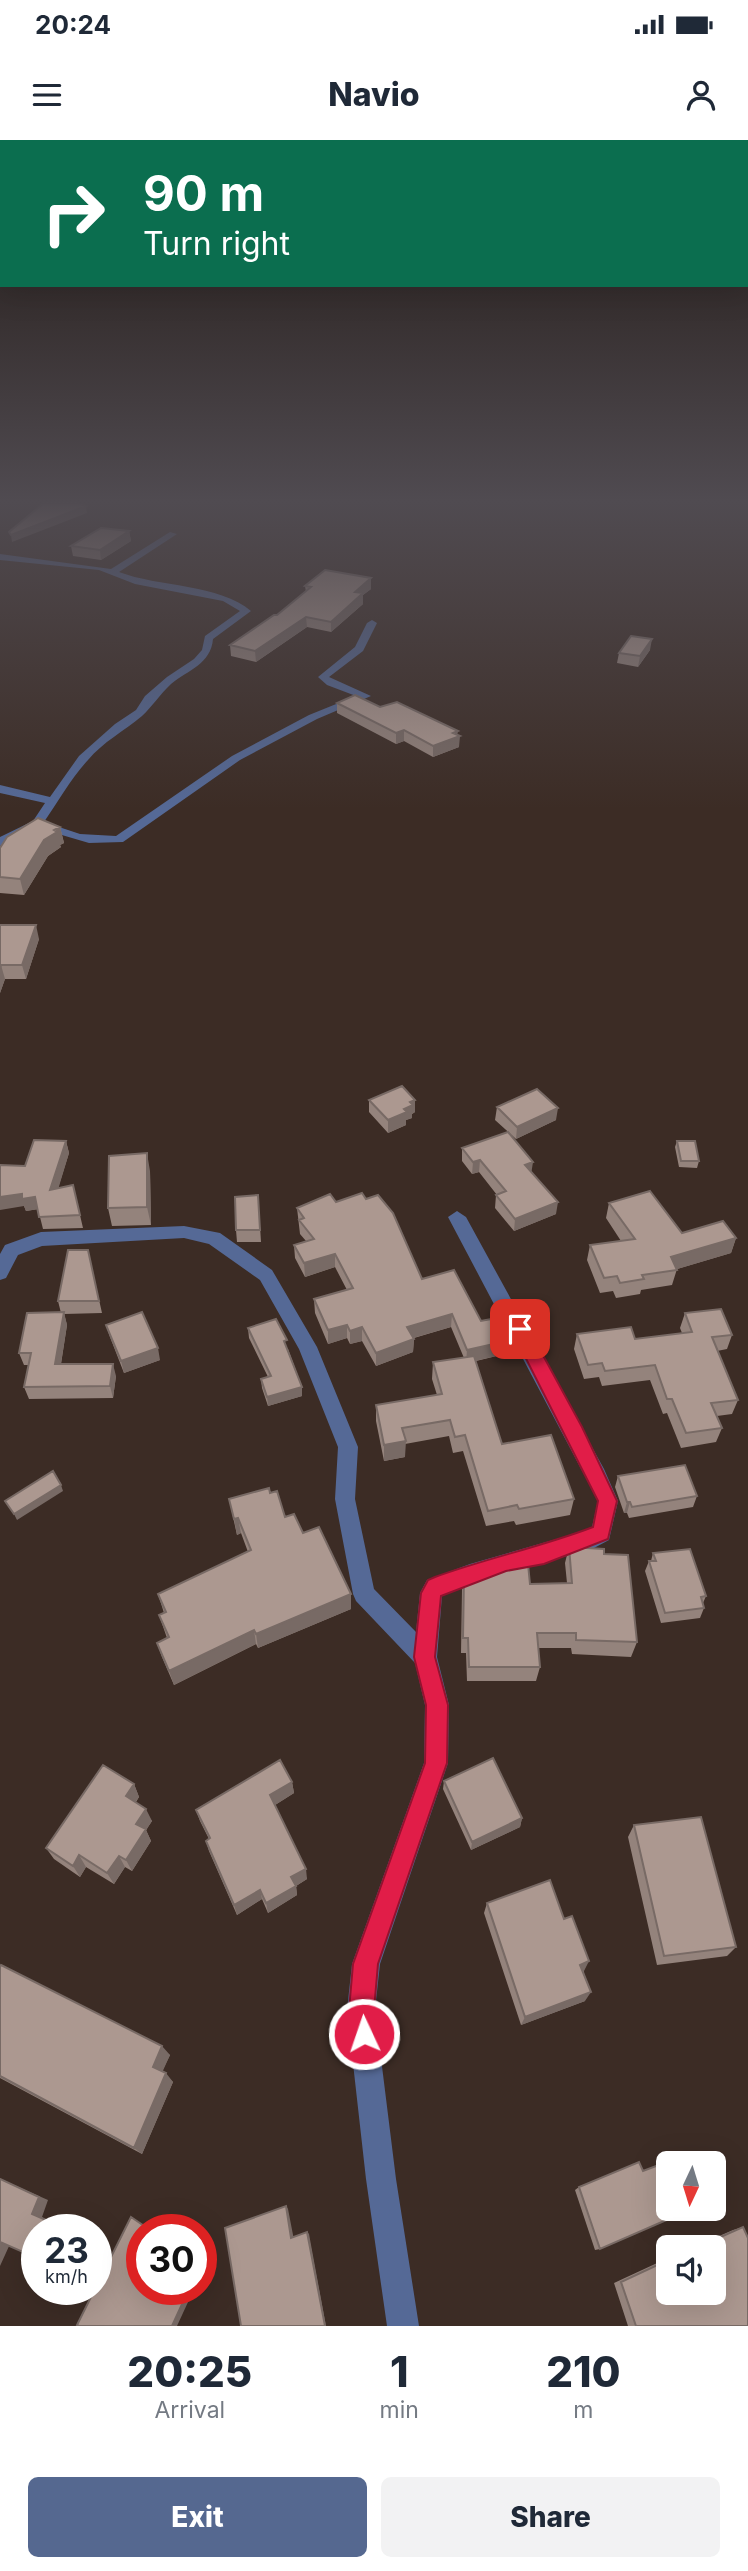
<!DOCTYPE html>
<style>
:root{--surface:#fff;--page:#f2f2f3;--text:#1f2937;--muted:#747a83;--accent:#556890}
body{margin:0;font-family:Inter,sans-serif;background:var(--page);color:var(--text);height:100vh;display:flex;flex-direction:column;font-size:26px;white-space:nowrap}
*{box-sizing:border-box;margin:0}
p{font-size:23px;color:var(--muted)}
.icon{flex:none;width:38px;height:38px;fill:none;stroke:currentColor;stroke-width:2;stroke-linecap:round;stroke-linejoin:round}
.map{position:relative;height:2186px;overflow:hidden}
.details{display:flex;flex-direction:column;background:var(--surface);flex:1}
.details>*{flex:none}
.banner{position:absolute;left:0px;top:0px;width:749px;height:147px;box-shadow:0 7px 28px #0002;background:#0b6e4f;color:#fff;overflow:hidden}
.needle{width:46px;rotate:184deg}
.controls{position:absolute;left:656px;top:2011px;display:grid;gap:14px}
.controls a{display:grid;place-items:center;width:70px;height:70px;border-radius:10px;background:var(--surface);box-shadow:0 7px 28px #0002;font-size:35px}
.speed{position:absolute;left:21px;top:2074px;display:flex;gap:14px;font-size:35px;font-weight:700;text-align:center}
.speed>*{display:grid;place-content:center;width:91px;height:91px;border-radius:50%;background:var(--surface);box-shadow:0 7px 28px #0002;line-height:1}
.speed small{font-size:18px;font-weight:400}
.speed .limit{border:10px solid #d22;background:#fff;color:#111}
.pin{position:absolute;display:grid;place-items:center;width:60px;height:60px;color:#fff;margin:-30px;border-radius:14px;box-shadow:0 4px 10px #0006}
.me{position:absolute;width:77px;margin:-38px;rotate:357deg;stroke-linejoin:round;filter:drop-shadow(0 0 5px #0008)}
.turn{display:flex;align-items:center;gap:24px;height:147px;padding:0 28px;font-size:32px}
.turn .icon{width:91px;height:91px;stroke-width:2.5}
.turn b{display:block;font-size:49px;line-height:60px}
.eta{display:flex;justify-content:space-evenly;align-items:center;height:119px;text-align:center}
.eta b{font-size:42px;font-weight:800;line-height:49px}
.cta{display:flex;gap:14px;margin-top:auto;padding:14px 28px}
.cta a{flex:1;height:80px;border-radius:10px;background:var(--accent);color:#fff;font-size:28px;font-weight:800;line-height:80px;text-align:center}
.cta a+a{background:var(--page);color:var(--text)}
.status{display:flex;justify-content:space-between;align-items:center;height:49px;padding:0 35px;background:var(--surface);direction:ltr}
.status svg{height:19px;fill:currentColor}
header{display:flex;justify-content:space-between;align-items:center;height:91px;padding:0 28px;background:var(--surface);font-size:32px;font-weight:800}
.map>svg:first-child{display:block}
.lines{fill:none;stroke-linecap:round;stroke-linejoin:round}
.minor{fill:#556996;fill-rule:evenodd}
.wall{fill:#94837c}
.shaded-wall{fill:#786a65}
.building{fill:#ac9890;stroke:#786a65;stroke-width:2}
.route{fill:#e11d48;stroke:#92132f;stroke-width:2}
</style>
<div class="status"><b>20:24</b><svg viewBox="0 0 49 12"><path d="M0 12V9h3v3zM5 12V6h3v6zM10 12V3h3v9zM15 12V0h3v12zM26 1h20v11H26zM47 4h2v5h-2z"/></svg></div>
<header><svg class="icon" aria-label="menu" viewBox="0 0 24 24"><path d="M4 6h16M4 12h16M4 18h16"/></svg>Navio<svg class="icon" aria-label="person" viewBox="0 0 24 24"><circle cx="12" cy="8" r="4"/><path d="M4 21q1-7 8-7t8 7"/></svg></header>
<div class="map">
<svg width="748" height="2186" viewBox="0 0 748 2186">
<rect width="100%" height="100%" fill="#3c2c25"/>
<g class="lines">
<path class="minor" d="M 170,392 L 177,394 L 119,432 C 158,447 220,444 251,471 L 213,499 C 211,524 188,530 171,544 C 160,554 152,567 142,576 C 124,591 103,602 88,620 C 71,638 58,662 44,682 L 80,694 L 116,696 L 232,616 L 309,575 L 356,556 L 327,545 L 318,537 L 355,507 L 367,483 L 372,480 L 377,483 L 363,511 L 329,537 L 371,556 L 317,579 L 240,620 L 123,702 L 89,703 L 38,688 L 0,706 L 0,697 L 33,681 L 45,663 L 0,653 L 0,645 L 50,657 L 79,616 L 115,584 L 136,570 L 145,556 L 167,537 L 194,519 L 202,510 L 205,496 L 240,471 L 223,461 L 135,444 L 99,430 L 0,420 L 0,414 L 111,429 Z
M 457,1071 L 466,1077 L 604,1329 L 618,1361 L 609,1400 L 594,1408 L 470,1444 L 442,1456 L 437,1517 L 449,1565 L 448,1623 L 380,1824 L 375,1870 L 396,2039 L 419,2186 L 387,2186 L 366,2039 L 347,1870 L 352,1824 L 424,1623 L 425,1565 L 415,1523 L 356,1461 L 353,1454 L 335,1359 L 338,1307 L 299,1209 L 260,1140 L 209,1104 L 184,1098 L 42,1106 L 18,1115 L 6,1138 L 0,1140 L 0,1114 L 5,1105 L 41,1092 L 184,1086 L 220,1093 L 272,1130 L 317,1207 L 358,1307 L 355,1359 L 374,1449 L 416,1492 L 420,1453 L 427,1440 L 470,1424 L 581,1392 L 592,1387 L 598,1361 L 448,1077 Z"/>
</g>
<path class="wall" d="M 129,391 L 131,401 L 101,420 L 73,416 L 71,406 Z
M 371,438 L 371,449 L 363,455 L 363,464 L 331,492 L 307,487 L 256,522 L 231,516 L 230,505 L 277,475 L 306,452 L 305,446 Z
M 650,510 L 638,527 L 617,523 L 619,513 Z
M 337,563 L 380,567 L 457,595 L 459,607 L 433,617 L 404,601 L 396,604 L 337,573 Z
M 60,687 L 64,703 L 60,705 L 61,707 L 48,716 L 24,755 L 0,753 L 0,708 Z
M 0,785 L 39,799 L 26,839 L 5,839 L 0,853 Z
M 369,960 L 415,972 L 412,974 L 412,978 L 406,980 L 406,985 L 388,993 L 369,972 Z
M 497,967 L 556,980 L 516,999 L 495,980 Z
M 66,1001 L 69,1013 L 58,1048 L 73,1045 L 83,1088 L 43,1089 L 38,1069 L 26,1071 L 24,1066 L 25,1026 Z
M 677,1001 L 699,1021 L 697,1028 L 679,1027 L 675,1007 Z
M 462,1008 L 532,1032 L 556,1074 L 514,1091 L 495,1068 L 496,1055 L 497,1055 L 479,1032 L 472,1034 L 462,1021 Z
M 150,1031 L 151,1085 L 112,1086 L 108,1068 Z
M 258,1055 L 261,1102 L 237,1102 L 236,1090 Z
M 336,1062 L 422,1139 L 481,1181 L 505,1214 L 476,1221 L 502,1304 L 574,1359 L 570,1375 L 516,1385 L 514,1381 L 486,1386 L 463,1311 L 453,1313 L 449,1296 L 405,1304 L 405,1317 L 384,1321 L 376,1281 L 376,1265 L 437,1255 L 432,1239 L 433,1222 L 464,1218 L 451,1187 L 414,1198 L 413,1212 L 376,1226 L 362,1201 L 350,1204 L 347,1198 L 328,1204 L 315,1173 L 314,1159 L 347,1150 L 335,1127 L 305,1137 L 295,1118 L 294,1105 L 306,1101 L 300,1094 L 297,1068 Z
M 609,1063 L 682,1093 L 736,1098 L 731,1113 L 677,1129 L 672,1145 L 641,1150 L 640,1154 L 616,1158 L 613,1151 L 600,1153 L 587,1120 L 590,1105 L 621,1101 L 606,1078 Z
M 88,1110 L 102,1173 L 64,1174 L 67,1185 L 61,1224 L 116,1236 L 113,1258 L 29,1259 L 24,1247 L 29,1225 L 24,1225 L 19,1213 L 61,1173 L 58,1161 Z
M 685,1173 L 732,1195 L 727,1209 L 717,1211 L 738,1260 L 732,1274 L 717,1276 L 722,1288 L 716,1302 L 681,1308 L 667,1273 L 663,1274 L 650,1240 L 602,1246 L 599,1237 L 584,1239 L 574,1209 L 577,1194 L 635,1199 L 682,1193 L 680,1188 Z
M 106,1185 L 160,1220 L 124,1233 L 110,1197 Z
M 248,1188 L 288,1209 L 302,1247 L 302,1256 L 268,1266 L 262,1248 L 261,1239 L 268,1237 L 249,1198 Z
M 618,1336 L 697,1356 L 693,1367 L 629,1378 L 627,1373 L 624,1373 L 615,1347 Z
M 270,1353 L 285,1377 L 303,1393 L 351,1454 L 351,1469 L 258,1508 L 256,1504 L 174,1545 L 162,1517 L 157,1503 L 167,1498 L 159,1475 L 164,1473 L 158,1454 L 248,1412 L 241,1393 L 237,1395 L 229,1359 Z
M 569,1407 L 604,1414 L 637,1502 L 631,1517 L 572,1514 L 571,1508 L 538,1508 L 540,1527 L 536,1541 L 467,1541 L 466,1513 L 461,1513 L 462,1450 L 464,1435 L 530,1444 L 567,1443 L 565,1423 Z
M 653,1413 L 706,1456 L 703,1463 L 704,1468 L 700,1478 L 661,1483 L 645,1431 L 649,1421 L 651,1421 Z
M 444,1641 L 522,1678 L 520,1687 L 471,1710 L 443,1649 Z
M 292,1642 L 294,1653 L 275,1665 L 307,1739 L 296,1746 L 297,1755 L 268,1773 L 262,1759 L 237,1775 L 209,1711 L 206,1701 L 209,1699 L 200,1681 L 196,1670 Z
M 134,1644 L 139,1657 L 136,1662 L 152,1681 L 146,1690 L 151,1701 L 132,1731 L 125,1727 L 114,1744 L 86,1727 L 80,1737 L 54,1719 L 46,1708 Z
M 634,1685 L 736,1807 L 727,1816 L 657,1825 L 628,1697 Z
M 487,1763 L 564,1779 L 584,1831 L 585,1861 L 521,1885 L 484,1773 Z
M 0,1827 L 170,1915 L 162,1931 L 173,1942 L 142,2014 L 0,1938 Z
M 579,2047 L 600,2109 L 595,2110 L 575,2050 Z
M 743,2087 L 748,2186 L 628,2186 L 614,2143 L 668,2118 L 668,2152 L 714,2107 L 694,2107 L 733,2090 Z"/>
<path class="shaded-wall" d="M 86,366 L 87,373 L 12,402 L 11,395 Z
M 129,391 L 131,401 L 101,420 L 100,410 Z
M 371,438 L 371,449 L 363,455 L 363,464 L 331,492 L 331,482 L 355,452 Z
M 306,477 L 307,487 L 256,522 L 255,511 Z
M 652,499 L 650,510 L 638,527 L 640,516 Z
M 404,590 L 404,601 L 396,604 L 396,593 Z
M 458,591 L 457,597 L 460,596 L 459,607 L 433,617 L 433,606 L 453,593 Z
M 60,687 L 64,703 L 60,705 L 61,707 L 48,716 L 24,755 L 20,739 L 44,700 Z
M 36,785 L 39,799 L 26,839 L 22,825 Z
M 1,825 L 5,839 L 0,853 L 0,828 Z
M 415,960 L 415,972 L 412,974 L 412,978 L 406,980 L 406,985 L 388,993 L 388,980 L 404,969 L 410,962 Z
M 558,968 L 556,980 L 516,999 L 517,987 Z
M 66,1001 L 69,1013 L 54,1063 L 50,1050 Z
M 147,1013 L 150,1031 L 151,1085 L 147,1067 Z
M 480,1020 L 479,1032 L 472,1034 L 473,1022 Z
M 533,1022 L 531,1035 L 525,1025 Z
M 22,1054 L 35,1057 L 39,1069 L 26,1071 L 24,1066 L 0,1070 L 0,1057 Z
M 558,1062 L 556,1074 L 514,1091 L 515,1079 Z
M 736,1098 L 731,1113 L 674,1130 L 671,1117 Z
M 335,1114 L 335,1127 L 305,1137 L 304,1123 Z
M 64,1172 L 67,1185 L 59,1236 L 55,1224 Z
M 452,1174 L 451,1187 L 406,1200 L 407,1187 Z
M 347,1185 L 347,1198 L 328,1204 L 328,1190 Z
M 362,1187 L 362,1201 L 350,1204 L 350,1191 Z
M 414,1199 L 413,1212 L 376,1226 L 376,1213 Z
M 507,1201 L 505,1214 L 466,1223 L 467,1210 Z
M 158,1208 L 160,1220 L 124,1233 L 121,1221 Z
M 113,1224 L 116,1236 L 113,1258 L 110,1246 Z
M 302,1247 L 302,1256 L 268,1266 L 267,1257 Z
M 406,1301 L 405,1317 L 384,1321 L 384,1305 Z
M 61,1345 L 63,1351 L 17,1380 L 14,1374 Z
M 627,1362 L 630,1362 L 627,1373 L 624,1373 Z
M 238,1378 L 241,1393 L 237,1395 L 234,1379 Z
M 351,1454 L 351,1469 L 258,1508 L 256,1494 Z
M 254,1490 L 256,1504 L 174,1545 L 169,1531 Z
M 292,1642 L 294,1653 L 272,1667 L 270,1655 Z
M 134,1644 L 139,1657 L 131,1668 L 126,1656 Z
M 146,1669 L 152,1681 L 146,1690 L 151,1701 L 132,1731 L 126,1720 L 136,1684 Z
M 522,1678 L 520,1687 L 471,1710 L 472,1702 Z
M 79,1715 L 86,1727 L 80,1737 L 73,1726 Z
M 119,1716 L 125,1727 L 114,1744 L 107,1733 Z
M 306,1729 L 307,1739 L 296,1746 L 297,1755 L 268,1773 L 266,1763 L 291,1737 Z
M 260,1750 L 262,1759 L 237,1775 L 234,1765 Z
M 589,1821 L 584,1831 L 575,1834 L 580,1825 Z
M 591,1852 L 585,1861 L 521,1885 L 525,1877 Z
M 162,1906 L 170,1915 L 161,1935 L 153,1927 Z
M 166,1933 L 173,1942 L 142,2014 L 134,2008 Z
M 0,2039 L 48,2060 L 42,2077 L 54,2083 L 52,2090 L 42,2090 L 32,2074 Z
M 286,2066 L 288,2069 L 294,2100 L 291,2098 Z
M 307,2092 L 309,2094 L 326,2186 L 325,2186 Z
M 0,2102 L 10,2104 L 0,2126 Z
M 37,2103 L 37,2117 L 32,2116 Z
M 201,2124 L 205,2126 L 201,2134 Z
M 189,2149 L 194,2149 L 177,2186 L 172,2186 Z"/>
<path class="building" d="M 44,363 L 76,363 L 86,366 L 11,395 L 9,392 Z
M 101,388 L 129,391 L 100,410 L 71,406 Z
M 325,430 L 371,438 L 355,452 L 363,453 L 331,482 L 306,477 L 255,511 L 230,505 L 274,475 L 277,475 L 311,447 L 305,446 Z
M 631,496 L 652,499 L 640,516 L 619,513 Z
M 355,555 L 380,567 L 397,562 L 458,591 L 453,593 L 460,596 L 433,606 L 404,590 L 396,593 L 337,563 Z
M 38,678 L 60,687 L 54,690 L 57,692 L 44,700 L 20,739 L 0,737 L 0,708 L 7,697 Z
M 0,785 L 36,785 L 22,825 L 1,825 L 0,828 Z
M 402,946 L 415,960 L 410,962 L 413,965 L 404,969 L 407,972 L 388,980 L 369,960 Z
M 537,949 L 558,968 L 517,987 L 497,967 Z
M 508,992 L 533,1022 L 525,1025 L 558,1062 L 515,1079 L 496,1055 L 506,1051 L 480,1020 L 473,1022 L 462,1008 Z
M 34,1000 L 66,1001 L 50,1050 L 73,1045 L 80,1075 L 39,1077 L 35,1057 L 22,1059 L 22,1054 L 0,1057 L 0,1025 L 25,1026 Z
M 677,1001 L 695,1001 L 699,1021 L 681,1021 Z
M 147,1013 L 147,1067 L 108,1068 L 109,1016 Z
M 650,1051 L 682,1093 L 723,1081 L 736,1098 L 671,1117 L 677,1130 L 642,1135 L 644,1139 L 620,1143 L 617,1136 L 604,1138 L 590,1105 L 635,1099 L 609,1063 Z
M 362,1053 L 366,1059 L 378,1055 L 393,1073 L 422,1139 L 454,1130 L 481,1181 L 497,1178 L 507,1201 L 467,1210 L 452,1174 L 407,1187 L 414,1199 L 376,1213 L 362,1187 L 350,1191 L 347,1185 L 328,1190 L 314,1159 L 353,1148 L 335,1114 L 304,1123 L 294,1105 L 314,1099 L 299,1080 L 304,1078 L 297,1068 L 330,1054 L 336,1062 Z
M 258,1055 L 260,1090 L 236,1090 L 235,1057 Z
M 68,1110 L 88,1110 L 99,1161 L 58,1161 Z
M 721,1169 L 732,1195 L 712,1197 L 738,1260 L 711,1263 L 722,1288 L 686,1293 L 672,1259 L 667,1259 L 655,1225 L 605,1231 L 602,1223 L 588,1225 L 577,1194 L 631,1187 L 635,1199 L 692,1192 L 685,1173 Z
M 64,1172 L 55,1224 L 113,1224 L 110,1246 L 24,1247 L 31,1213 L 19,1213 L 27,1173 Z
M 142,1172 L 158,1208 L 121,1221 L 106,1185 Z
M 276,1179 L 287,1200 L 284,1201 L 302,1247 L 267,1257 L 261,1239 L 271,1236 L 248,1188 Z
M 474,1216 L 502,1304 L 551,1295 L 574,1359 L 519,1369 L 517,1365 L 488,1371 L 465,1295 L 455,1297 L 450,1280 L 402,1288 L 406,1301 L 384,1305 L 376,1265 L 442,1254 L 433,1222 Z
M 685,1325 L 697,1356 L 632,1367 L 630,1362 L 627,1362 L 618,1336 Z
M 53,1331 L 61,1345 L 14,1374 L 5,1361 Z
M 269,1348 L 270,1353 L 277,1351 L 285,1377 L 294,1374 L 303,1393 L 319,1387 L 351,1454 L 256,1494 L 254,1490 L 169,1531 L 157,1503 L 169,1497 L 159,1475 L 166,1472 L 158,1454 L 251,1410 L 238,1378 L 234,1379 L 229,1359 Z
M 569,1407 L 604,1409 L 604,1414 L 628,1415 L 637,1502 L 576,1500 L 576,1493 L 537,1493 L 540,1527 L 469,1527 L 468,1498 L 463,1498 L 464,1435 L 498,1424 L 528,1424 L 530,1444 L 572,1443 Z
M 690,1409 L 706,1456 L 701,1457 L 704,1468 L 665,1473 L 649,1421 L 656,1421 L 653,1413 Z
M 493,1618 L 522,1678 L 472,1702 L 444,1641 Z
M 280,1620 L 292,1642 L 270,1655 L 306,1729 L 291,1737 L 296,1746 L 266,1763 L 260,1750 L 234,1765 L 206,1701 L 210,1698 L 196,1670 Z
M 103,1625 L 134,1644 L 126,1656 L 146,1669 L 136,1684 L 146,1689 L 126,1720 L 119,1716 L 107,1733 L 79,1715 L 73,1726 L 46,1708 Z
M 701,1677 L 736,1807 L 664,1816 L 634,1685 Z
M 550,1740 L 564,1779 L 572,1776 L 589,1821 L 580,1825 L 591,1852 L 525,1877 L 487,1763 Z
M 1,1825 L 162,1906 L 153,1927 L 166,1933 L 134,2008 L 0,1936 L 0,1827 Z
M 680,2017 L 682,2023 L 668,2023 L 668,2068 L 694,2068 L 600,2109 L 579,2047 L 639,2022 L 643,2031 Z
M 0,2039 L 39,2057 L 32,2074 L 46,2080 L 42,2090 L 37,2090 L 37,2103 L 32,2116 L 0,2102 Z
M 286,2066 L 291,2098 L 307,2092 L 325,2186 L 241,2186 L 225,2088 Z
M 131,2077 L 150,2090 L 142,2090 L 142,2149 L 189,2149 L 172,2186 L 79,2186 L 77,2185 Z
M 743,2087 L 748,2098 L 748,2186 L 636,2186 L 621,2142 L 668,2120 L 668,2152 L 714,2152 L 714,2107 L 698,2107 Z"/>
<linearGradient id="sky" x2="0" y2="1"><stop stop-color="#211814"/><stop offset="0.54" stop-color="#504b51"/><stop offset="1" stop-color="#504b51" stop-opacity="0"/></linearGradient>
<rect width="748" height="669" fill="url(#sky)"/>
<path class="route" d="M 520,1183 L 526,1184 L 582,1287 L 617,1361 L 608,1399 L 544,1424 L 506,1431 L 441,1456 L 435,1517 L 448,1565 L 447,1623 L 378,1824 L 374,1870 L 377,1894 L 373,1903 L 364,1907 L 355,1903 L 349,1870 L 353,1824 L 425,1623 L 426,1565 L 414,1517 L 421,1453 L 428,1440 L 435,1437 C 487,1418 541,1407 593,1387 L 598,1361 L 511,1189 Z"/>
</svg>
<div class="controls">
<a><svg class="needle" viewBox="-14 -14 28 28"><path d="M0-13l5 13h-10z" fill="#e53935"/><path d="M0 13l5-13h-10z" fill="#747a83"/></svg></a>
<a><svg class="icon" aria-label="sound" viewBox="0 0 24 24"><path d="M4 9h4l5-4v14l-5-4H4zM17 9q2 3 0 6"/></svg></a>
</div>
<div class="speed"><div>23<small>km/h</small></div><div class="limit">30</div></div>
<div class="pin" style="left:520px;top:1189px;background:#d93025"><svg class="icon" aria-label="arrive" viewBox="0 0 24 24"><path d="M6 21V4h12l-3 4 3 4H6"/></svg></div>
<svg class="me" style="left:364px;top:1894px" viewBox="-20 -20 40 40"><circle r="17" fill="#e11d48" stroke="#fff" stroke-width="3"/><path d="M0-11L8 9 0 5-8 9z" fill="#fff"/></svg>
<div class="banner">
<div class="turn"><svg class="icon" aria-label="right" viewBox="0 0 24 24"><path d="M7 20v-9h11M14 6l5 5-5 5"/></svg><div><b>90 m</b>Turn right</div></div>
</div>
</div>
<section class="details">
<div class="eta">
<div><b>20:25</b><p>Arrival</p></div>
<div><b>1</b><p>min</p></div>
<div><b>210</b><p>m</p></div>
</div>
<div class="cta"><a>Exit</a><a>Share</a></div>
</section>
